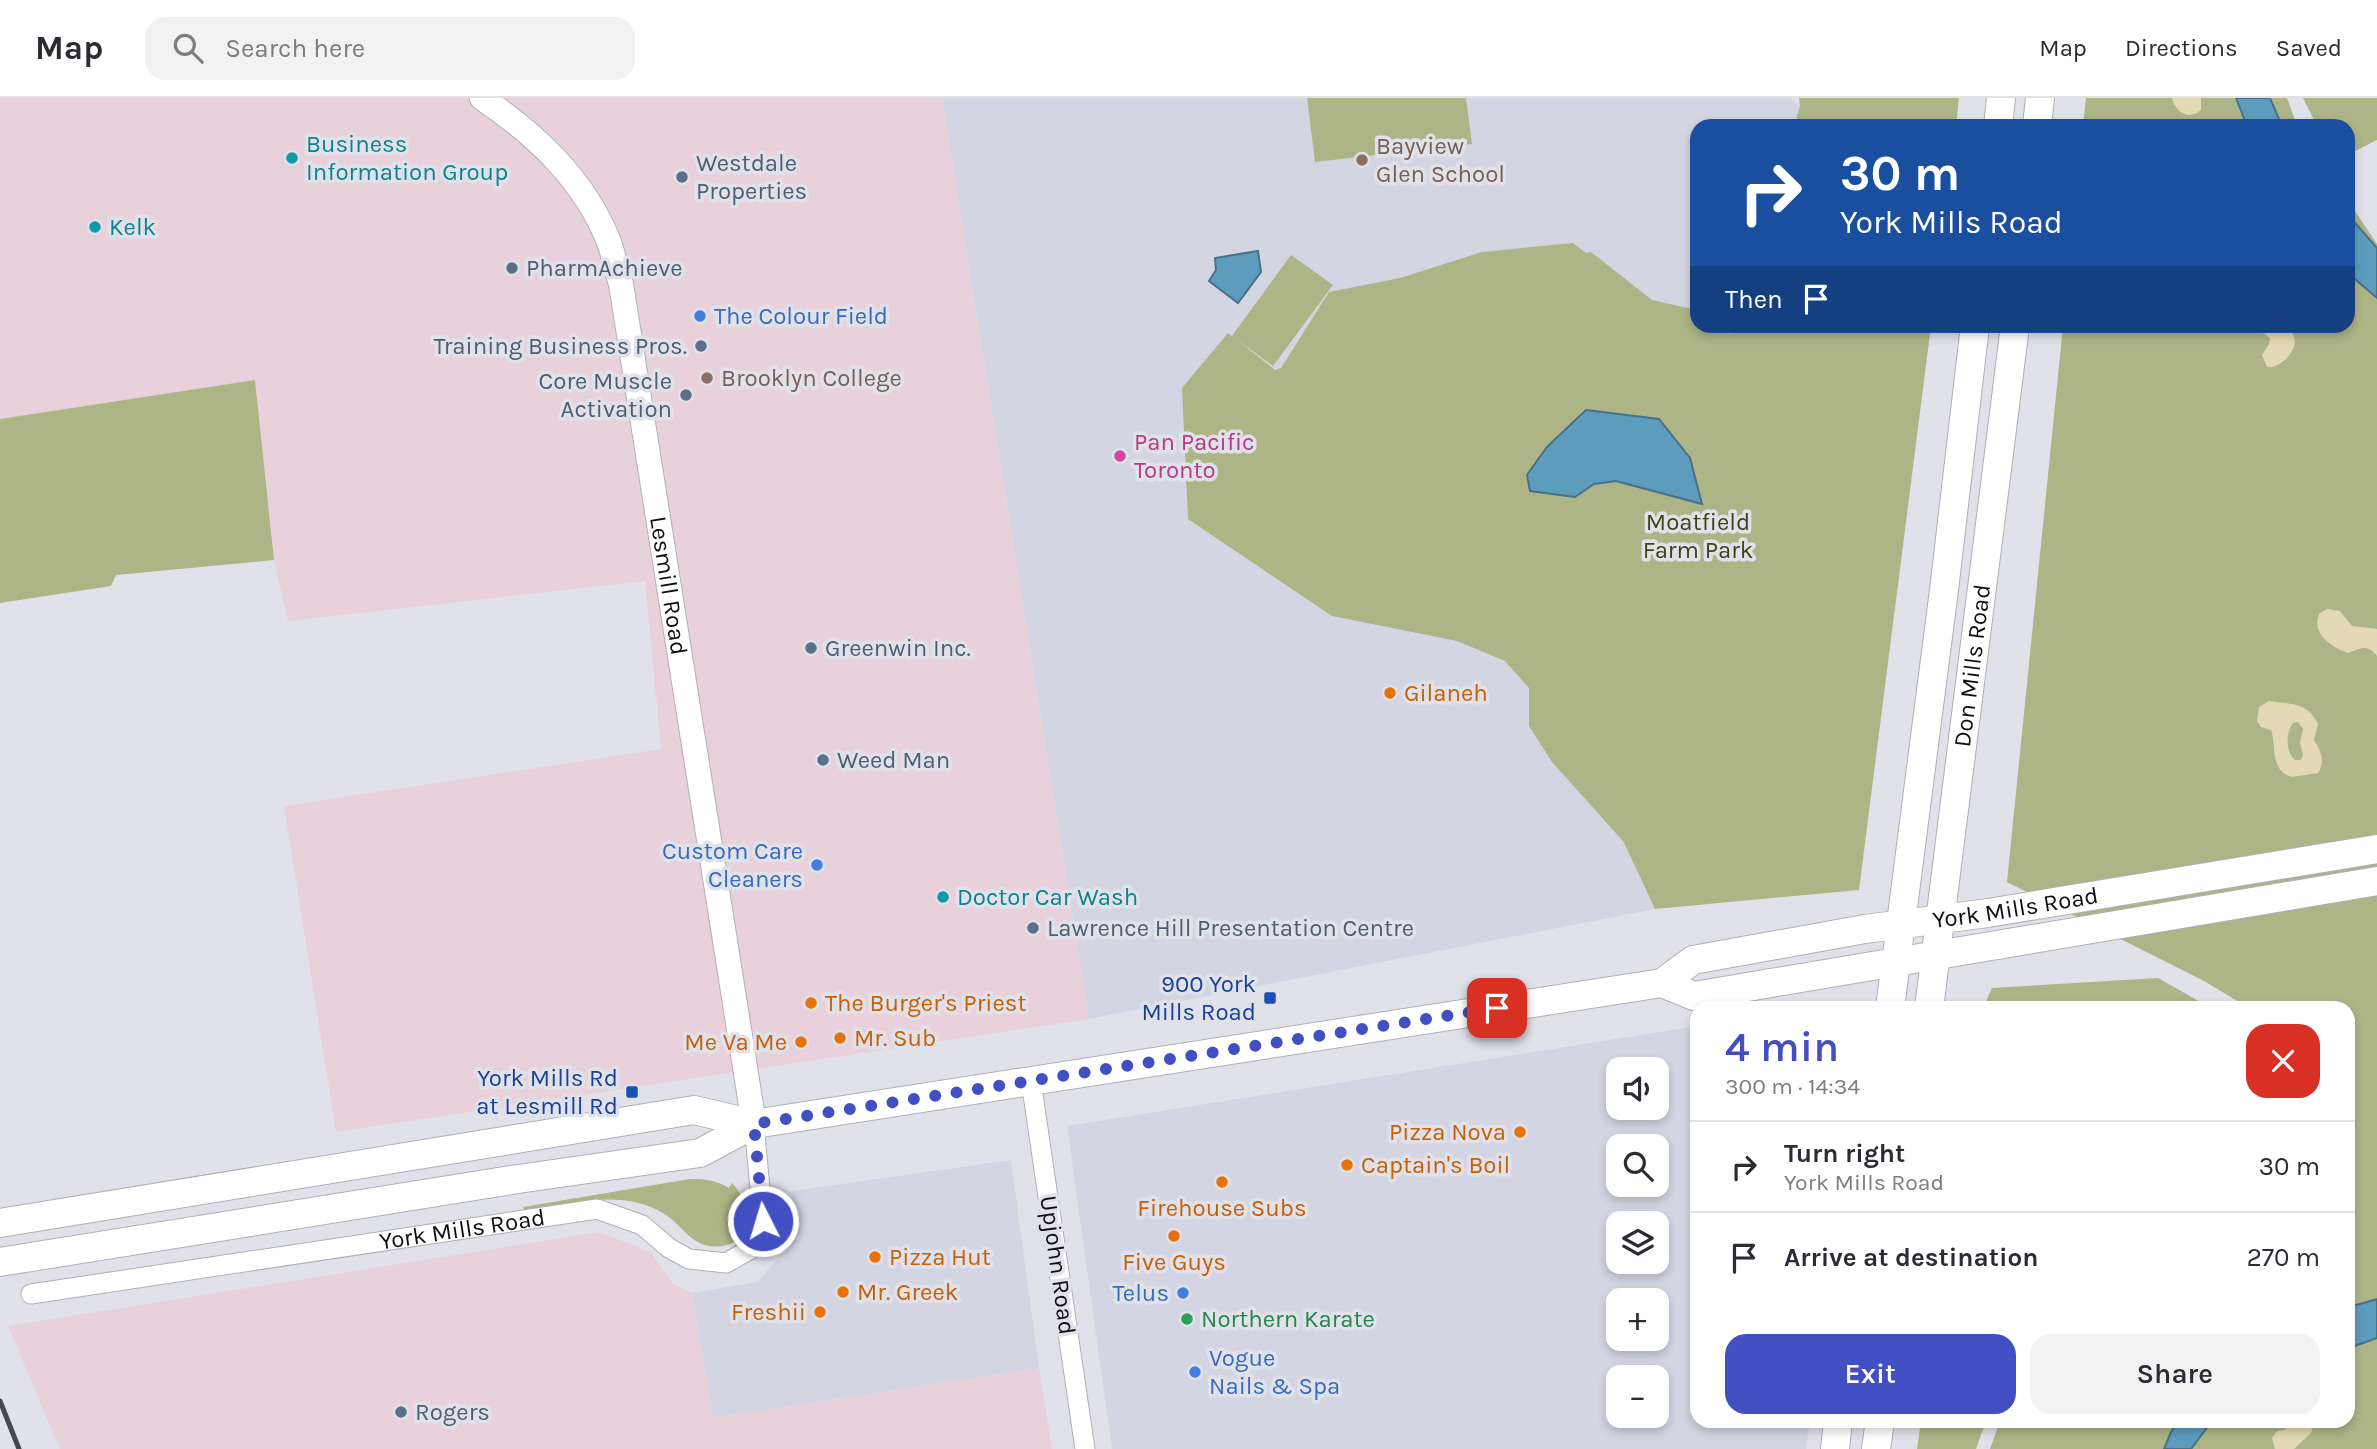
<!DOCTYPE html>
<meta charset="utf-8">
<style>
:root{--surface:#fff;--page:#f2f2f3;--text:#2b2b33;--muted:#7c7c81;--line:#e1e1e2;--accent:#424fc3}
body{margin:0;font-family:Karla,sans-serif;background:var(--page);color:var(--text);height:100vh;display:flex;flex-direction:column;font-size:26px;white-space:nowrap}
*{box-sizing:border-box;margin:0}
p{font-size:23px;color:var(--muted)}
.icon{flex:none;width:38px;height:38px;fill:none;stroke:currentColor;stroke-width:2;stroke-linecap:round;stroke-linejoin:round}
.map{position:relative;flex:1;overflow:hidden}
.details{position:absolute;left:1690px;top:903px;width:665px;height:427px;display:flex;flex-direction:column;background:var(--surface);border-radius:21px;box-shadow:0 4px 10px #0003}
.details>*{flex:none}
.top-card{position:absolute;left:1690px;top:21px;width:665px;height:214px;border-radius:21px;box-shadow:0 4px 10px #0003;background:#1a4fa0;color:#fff;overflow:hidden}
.tools{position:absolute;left:1606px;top:959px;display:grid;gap:14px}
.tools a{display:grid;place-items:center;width:63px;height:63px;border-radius:14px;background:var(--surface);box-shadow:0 4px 10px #0003;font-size:35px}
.pin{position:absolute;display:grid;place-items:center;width:60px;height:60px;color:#fff;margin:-30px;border-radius:14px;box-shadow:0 4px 10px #0006}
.me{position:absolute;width:77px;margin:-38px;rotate:355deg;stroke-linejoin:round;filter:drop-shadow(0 0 5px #0008)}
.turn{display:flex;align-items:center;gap:24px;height:147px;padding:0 35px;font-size:32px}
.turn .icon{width:91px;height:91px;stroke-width:2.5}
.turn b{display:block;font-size:49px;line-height:60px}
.then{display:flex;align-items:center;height:66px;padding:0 35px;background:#0003;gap:14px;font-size:26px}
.round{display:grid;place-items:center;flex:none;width:74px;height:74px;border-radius:21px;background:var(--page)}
.head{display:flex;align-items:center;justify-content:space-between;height:119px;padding:0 35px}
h1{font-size:42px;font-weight:600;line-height:52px;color:var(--accent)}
.action{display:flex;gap:14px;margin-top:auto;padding:14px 35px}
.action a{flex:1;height:80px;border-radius:21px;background:var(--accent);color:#fff;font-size:28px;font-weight:600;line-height:80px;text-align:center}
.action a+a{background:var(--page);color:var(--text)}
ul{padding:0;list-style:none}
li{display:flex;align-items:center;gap:21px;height:91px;padding:0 35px;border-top:2px solid var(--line)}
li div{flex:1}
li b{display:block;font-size:26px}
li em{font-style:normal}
header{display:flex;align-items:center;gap:42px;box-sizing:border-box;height:98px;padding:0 35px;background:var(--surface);border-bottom:2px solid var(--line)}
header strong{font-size:33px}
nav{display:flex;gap:38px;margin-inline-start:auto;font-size:24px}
.search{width:490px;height:63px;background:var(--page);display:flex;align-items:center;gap:18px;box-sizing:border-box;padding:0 24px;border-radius:21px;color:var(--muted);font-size:26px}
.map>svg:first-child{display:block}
.built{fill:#d4d5e3;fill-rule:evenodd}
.industrial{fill:#e9d1db}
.green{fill:#adb586}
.sand{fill:#e3d9b4;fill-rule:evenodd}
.water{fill:#5e9cbd;stroke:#467289;stroke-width:2}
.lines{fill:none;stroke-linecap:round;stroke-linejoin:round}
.minor-casing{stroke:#afafb6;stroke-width:21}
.tertiary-casing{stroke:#afafb6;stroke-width:26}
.secondary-casing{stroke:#afafb6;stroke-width:30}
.minor{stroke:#fff;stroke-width:19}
.tertiary{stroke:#fff;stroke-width:24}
.secondary{stroke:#fff;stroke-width:28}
.rail{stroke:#48494c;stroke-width:5}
.route{stroke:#424fc3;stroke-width:12;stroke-dasharray:0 21.6}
.culture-dot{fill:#0f9aa8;stroke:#e1e2e9;stroke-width:2.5}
.education-dot{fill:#8d6e63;stroke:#e1e2e9;stroke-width:2.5}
.service-dot{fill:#5c6f8a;stroke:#e1e2e9;stroke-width:2.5}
.shop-dot{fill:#3f7fe0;stroke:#e1e2e9;stroke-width:2.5}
.hotel-dot{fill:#d1479c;stroke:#e1e2e9;stroke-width:2.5}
.food-dot{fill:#e8710a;stroke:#e1e2e9;stroke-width:2.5}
.transit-dot{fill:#1a4fb4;stroke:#e1e2e9;stroke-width:2.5}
.leisure-dot{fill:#2e9e5b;stroke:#e1e2e9;stroke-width:2.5}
.labels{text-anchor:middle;stroke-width:7;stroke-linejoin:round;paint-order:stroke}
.culture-label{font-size:24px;fill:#0d838f;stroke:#e1e2e9;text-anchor:start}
.education-label{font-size:24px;fill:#785e54;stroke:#e1e2e9;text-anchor:start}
.service-label{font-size:24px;fill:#4e5e75;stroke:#e1e2e9;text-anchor:start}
.shop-label{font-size:24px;fill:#366cbe;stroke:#e1e2e9;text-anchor:start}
.hotel-label{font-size:24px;fill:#b23c85;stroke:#e1e2e9;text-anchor:start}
.park-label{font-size:24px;fill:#3e4316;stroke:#e1e2e9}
.street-label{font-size:24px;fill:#0f0f11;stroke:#e1e2e9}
.food-label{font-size:24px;fill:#c56008;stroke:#e1e2e9;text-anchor:start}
.transit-label{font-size:24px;fill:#164399;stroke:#e1e2e9;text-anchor:end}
.leisure-label{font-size:24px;fill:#27864d;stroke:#e1e2e9;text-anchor:start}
</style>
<header>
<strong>Map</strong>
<div class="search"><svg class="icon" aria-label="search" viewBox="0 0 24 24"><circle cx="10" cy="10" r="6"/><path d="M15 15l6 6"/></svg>Search here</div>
<nav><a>Map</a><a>Directions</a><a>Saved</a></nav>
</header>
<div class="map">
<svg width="2377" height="1351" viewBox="0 0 2377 1351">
<rect width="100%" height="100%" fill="#e1e2e9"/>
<path class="built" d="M 942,0 L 1790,0 L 1800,8 L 1794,28 L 1698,28 L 1697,226 L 1534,558 L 1655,811 L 1089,921 Z
M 1697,928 L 1698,1323 L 1810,1323 L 1806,1351 L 1112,1351 L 1067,1028 ZM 1619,971 L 1657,971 L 1657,1010 L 1619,1010 ZM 1619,1048 L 1657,1048 L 1657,1087 L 1619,1087 ZM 1657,1125 L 1657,1164 L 1619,1164 L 1619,1125 ZM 1657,1202 L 1657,1241 L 1619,1241 L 1619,1202 ZM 1657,1279 L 1657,1318 L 1619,1318 L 1619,1279 Z
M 1011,1062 L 1039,1270 L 713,1320 L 692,1195 L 757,1184 L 790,1147 L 792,1093 Z"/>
<path class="industrial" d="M 0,0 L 942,0 L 1089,921 L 336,1034 L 284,708 L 661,651 L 645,483 L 288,523 L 274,462 L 255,282 L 0,321 Z
M 600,1134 L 650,1154 L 673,1186 L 692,1195 L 713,1320 L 1039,1270 L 1052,1351 L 60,1351 L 8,1228 Z"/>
<path class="green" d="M 1307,0 L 1466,0 L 1472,46 L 1315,64 Z
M 1799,0 L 1959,0 L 1956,28 L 1794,28 L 1800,8 Z
M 2086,0 L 2287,0 L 2297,28 L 2083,28 Z
M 2303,0 L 2377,0 L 2377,42 L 2349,56 L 2348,28 L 2317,28 Z
M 2349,104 L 2377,146 L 2377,1351 L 1990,1351 L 2000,1323 L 2348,1323 L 2348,910 L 2249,910 L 2204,883 L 2007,784 L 2063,228 L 2348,228 Z
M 1573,145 L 1586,155 L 1591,154 L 1652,202 L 1697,212 L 1698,228 L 1722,228 L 1729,236 L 1732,228 L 1931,228 L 1859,792 L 1655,811 L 1623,743 L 1552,664 L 1529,628 L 1529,590 L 1505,563 L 1457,543 L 1332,518 L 1188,421 L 1182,290 L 1228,235 L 1232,238 L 1291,157 L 1333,187 L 1273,268 L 1236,241 L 1275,272 L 1281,270 L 1329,194 L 1400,180 L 1482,154 Z
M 255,282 L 274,462 L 116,477 L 111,488 L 0,505 L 0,321 Z
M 2158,880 L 2211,910 L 1983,910 L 1992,890 Z
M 690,1081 C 705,1081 716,1082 729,1090 L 732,1085 C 756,1110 750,1154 710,1148 C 691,1146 681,1127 666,1117 C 625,1089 570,1106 524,1112 L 523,1109 Z
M 1921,1323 L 1986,1323 L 1976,1351 L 1917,1351 Z"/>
<path class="sand" d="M 2172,0 L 2201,0 L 2201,12 C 2189,23 2175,14 2172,0 Z
M 2256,228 C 2266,227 2282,226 2290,233 C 2305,247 2281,271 2267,269 L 2262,257 L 2269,246 L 2270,240 L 2260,233 Z
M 2327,511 L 2340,513 L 2352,528 L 2377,531 L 2377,558 C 2366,545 2360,551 2348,555 C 2333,550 2309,535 2320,515 Z
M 2269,603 C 2290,607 2307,603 2318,626 L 2314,642 C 2320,651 2326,664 2318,675 L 2292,679 C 2269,672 2277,649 2271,632 L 2261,629 L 2257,623 L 2259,609 ZM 2298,624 L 2303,631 L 2300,645 L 2303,657 L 2301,662 L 2295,662 C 2285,654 2286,634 2293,625 Z
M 2287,1323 L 2315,1323 L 2311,1335 L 2294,1351 L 2275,1351 L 2272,1340 L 2277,1333 L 2285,1332 Z"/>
<path class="water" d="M 2236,0 L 2270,0 L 2282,28 L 2247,28 Z
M 2349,118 L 2377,150 L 2377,200 L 2349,176 Z
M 1258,153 L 1261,174 L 1238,205 L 1209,183 L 1216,172 L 1215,160 Z
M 1586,312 L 1659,321 L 1690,360 L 1702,406 L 1616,383 L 1594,386 L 1575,399 L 1530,393 L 1527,377 L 1547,349 Z
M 2377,1201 L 2377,1240 L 2349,1250 L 2349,1209 Z
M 2178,1323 L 2212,1323 L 2191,1351 L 2164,1351 L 2171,1334 Z"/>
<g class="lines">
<g class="minor-casing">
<g id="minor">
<path d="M 1031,983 L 1085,1351"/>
<path id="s1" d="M 31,1196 L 597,1111 L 642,1127 L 669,1150 L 689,1161 L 726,1165 L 751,1151 L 763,1123 L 754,1026"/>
</g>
</g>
<g class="tertiary-casing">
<g id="tertiary">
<path id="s2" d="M 482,0 C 536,37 584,81 609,144 C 614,158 616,172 621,186 L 754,1026"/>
</g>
</g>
<g class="secondary-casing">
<g id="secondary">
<path d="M 1998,28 L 2001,0"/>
<path d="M 2037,28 L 2040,0"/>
<path d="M 1662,885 L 1694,898 L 2377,783"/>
<path d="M 1890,910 L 1944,492 L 1975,228"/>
<path id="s3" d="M 1929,910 L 2015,228"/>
<path d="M 0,1125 L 694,1012 L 754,1026"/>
<path id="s4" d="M 0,1164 L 518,1081 L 700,1055 L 754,1026 L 1662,885 L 1693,862 L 1865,831 L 1988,815 L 2377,751"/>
<path d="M 1835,1351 L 1838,1323"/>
<path d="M 1876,1351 L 1880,1323"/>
</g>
</g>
<use href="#minor" class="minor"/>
<use href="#tertiary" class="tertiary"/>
<use href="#secondary" class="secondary"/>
<path class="rail" d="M 0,1303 L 19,1351"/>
</g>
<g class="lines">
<path class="route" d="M 763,1123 L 754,1026 L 1497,910"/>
</g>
<g class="culture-dot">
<circle cx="292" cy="60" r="7"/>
<circle cx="95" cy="129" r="7"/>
<circle cx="943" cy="799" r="7"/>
</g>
<g class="education-dot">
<circle cx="1362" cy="62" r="7"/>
<circle cx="707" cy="280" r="7"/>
</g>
<g class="service-dot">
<circle cx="682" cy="79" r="7"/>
<circle cx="512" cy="170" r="7"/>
<circle cx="701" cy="248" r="7"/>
<circle cx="686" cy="297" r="7"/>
<circle cx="811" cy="550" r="7"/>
<circle cx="823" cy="662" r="7"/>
<circle cx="1033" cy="830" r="7"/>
<circle cx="401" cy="1314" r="7"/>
</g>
<g class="shop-dot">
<circle cx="700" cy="218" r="7"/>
<circle cx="817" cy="767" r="7"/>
<circle cx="1183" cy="1195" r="7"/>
<circle cx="1195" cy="1274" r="7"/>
</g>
<circle class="hotel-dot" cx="1120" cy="358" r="7"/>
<g class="food-dot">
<circle cx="1390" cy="595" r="7"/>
<circle cx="811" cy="905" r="7"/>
<circle cx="840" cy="940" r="7"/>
<circle cx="801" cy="944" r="7"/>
<circle cx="1520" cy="1034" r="7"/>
<circle cx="1347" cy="1067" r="7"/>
<circle cx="1222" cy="1084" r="7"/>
<circle cx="1174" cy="1138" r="7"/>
<circle cx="875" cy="1159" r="7"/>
<circle cx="843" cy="1194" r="7"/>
<circle cx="820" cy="1214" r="7"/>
</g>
<g class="transit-dot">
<rect x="1263" y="893" width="14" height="14" rx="3.5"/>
<rect x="625" y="987" width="14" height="14" rx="3.5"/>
</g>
<circle class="leisure-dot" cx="1187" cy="1221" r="7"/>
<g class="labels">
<g class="culture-label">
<text x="306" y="54">Business<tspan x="306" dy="28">Information Group</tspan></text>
<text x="109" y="137">Kelk</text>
<text x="957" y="807">Doctor Car Wash</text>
</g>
<g class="education-label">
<text x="1376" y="56">Bayview<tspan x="1376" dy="28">Glen School</tspan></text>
<text x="721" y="288">Brooklyn College</text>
</g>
<g class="service-label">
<text x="696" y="73">Westdale<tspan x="696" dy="28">Properties</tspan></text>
<text x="526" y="178">PharmAchieve</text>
<text x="687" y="256" text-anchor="end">Training Business Pros.</text>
<text x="672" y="291" text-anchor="end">Core Muscle<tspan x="672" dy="28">Activation</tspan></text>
<text x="825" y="558">Greenwin Inc.</text>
<text x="837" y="670">Weed Man</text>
<text x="1047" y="838">Lawrence Hill Presentation Centre</text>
<text x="415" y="1322">Rogers</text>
</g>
<g class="shop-label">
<text x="714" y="226">The Colour Field</text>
<text x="803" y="761" text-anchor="end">Custom Care<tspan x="803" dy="28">Cleaners</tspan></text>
<text x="1169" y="1203" text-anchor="end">Telus</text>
<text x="1209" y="1268">Vogue<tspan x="1209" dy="28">Nails &amp; Spa</tspan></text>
</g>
<g class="hotel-label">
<text x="1134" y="352">Pan Pacific<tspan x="1134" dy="28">Toronto</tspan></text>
</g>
<g class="park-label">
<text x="1698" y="432">Moatfield<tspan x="1698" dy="28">Farm Park</tspan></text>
</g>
<g class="street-label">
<text dy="8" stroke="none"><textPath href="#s2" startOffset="544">Lesmill Road</textPath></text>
<text dy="8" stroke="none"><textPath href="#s3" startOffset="345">Don Mills Road</textPath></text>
<text dy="8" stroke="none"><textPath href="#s4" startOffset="2054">York Mills Road</textPath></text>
<text dy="8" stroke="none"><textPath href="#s1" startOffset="436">York Mills Road</textPath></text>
<text transform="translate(1058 1167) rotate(82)" y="8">Upjohn Road</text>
</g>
<g class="food-label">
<text x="1404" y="603">Gilaneh</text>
<text x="825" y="913">The Burger's Priest</text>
<text x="854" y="948">Mr. Sub</text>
<text x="787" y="952" text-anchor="end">Me Va Me</text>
<text x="1506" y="1042" text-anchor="end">Pizza Nova</text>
<text x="1361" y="1075">Captain's Boil</text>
<text x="1222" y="1118" text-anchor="middle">Firehouse Subs</text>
<text x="889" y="1167">Pizza Hut</text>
<text x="1174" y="1172" text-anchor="middle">Five Guys</text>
<text x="857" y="1202">Mr. Greek</text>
<text x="806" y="1222" text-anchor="end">Freshii</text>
</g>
<g class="transit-label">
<text x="1256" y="894">900 York<tspan x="1256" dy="28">Mills Road</tspan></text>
<text x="618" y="988">York Mills Rd<tspan x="618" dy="28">at Lesmill Rd</tspan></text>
</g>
<g class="leisure-label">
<text x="1201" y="1229">Northern Karate</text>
</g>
</g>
</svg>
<div class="tools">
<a><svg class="icon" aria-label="sound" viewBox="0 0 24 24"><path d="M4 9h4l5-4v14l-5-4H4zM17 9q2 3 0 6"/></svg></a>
<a><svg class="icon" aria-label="search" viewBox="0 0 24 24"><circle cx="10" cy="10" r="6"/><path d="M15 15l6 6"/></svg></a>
<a><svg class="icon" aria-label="layers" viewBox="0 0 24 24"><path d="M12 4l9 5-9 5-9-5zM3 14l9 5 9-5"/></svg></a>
<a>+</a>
<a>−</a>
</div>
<div class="pin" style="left:1497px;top:910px;background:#d93025"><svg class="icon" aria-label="arrive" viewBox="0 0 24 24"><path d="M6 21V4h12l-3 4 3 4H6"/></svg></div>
<svg class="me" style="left:763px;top:1123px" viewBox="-20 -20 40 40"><circle r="17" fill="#424fc3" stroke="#fff" stroke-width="3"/><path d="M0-11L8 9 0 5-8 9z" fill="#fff"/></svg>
<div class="top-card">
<div class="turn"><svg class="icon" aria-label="right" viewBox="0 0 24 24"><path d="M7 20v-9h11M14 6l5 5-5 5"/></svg><div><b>30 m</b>York Mills Road</div></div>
<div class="then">Then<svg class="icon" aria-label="arrive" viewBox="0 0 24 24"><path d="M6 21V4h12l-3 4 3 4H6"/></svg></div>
</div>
<section class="details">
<div class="head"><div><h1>4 min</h1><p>300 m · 14:34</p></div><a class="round" style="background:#d93025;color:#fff"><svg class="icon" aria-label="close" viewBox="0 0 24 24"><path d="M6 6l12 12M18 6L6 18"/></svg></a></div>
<ul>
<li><svg class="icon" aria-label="right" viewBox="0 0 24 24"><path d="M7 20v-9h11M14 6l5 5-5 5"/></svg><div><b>Turn right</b><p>York Mills Road</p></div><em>30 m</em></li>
<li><svg class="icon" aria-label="arrive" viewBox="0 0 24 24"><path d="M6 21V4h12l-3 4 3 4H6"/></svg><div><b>Arrive at destination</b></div><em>270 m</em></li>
</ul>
<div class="action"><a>Exit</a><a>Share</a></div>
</section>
</div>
